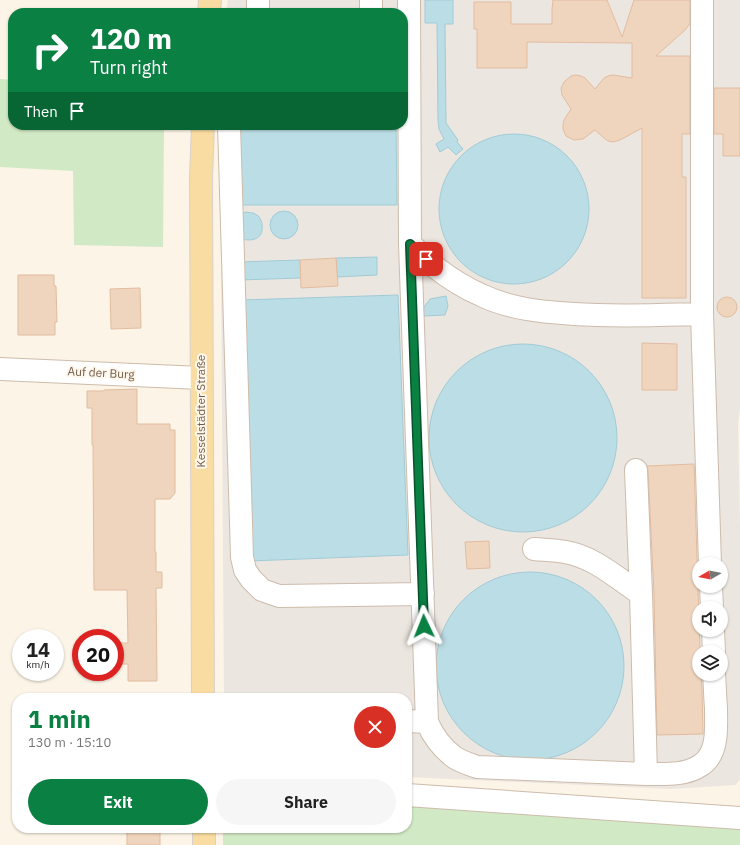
<!DOCTYPE html>
<meta charset="utf-8">
<style>
:root{--surface:#fff;--page:#f6f6f6;--text:#222;--muted:#767676;--accent:#0b8043}
body{margin:0;font-family:"IBM Plex Sans",sans-serif;background:var(--page);color:var(--text);height:100vh;display:flex;flex-direction:column;font-size:15px;white-space:nowrap}
*{box-sizing:border-box;margin:0}
p{font-size:13px;color:var(--muted)}
.icon{flex:none;width:22px;height:22px;fill:none;stroke:currentColor;stroke-width:2;stroke-linecap:round;stroke-linejoin:round}
.map{position:relative;flex:1;overflow:hidden}
.sheet{position:absolute;left:12px;top:693px;width:400px;height:140px;display:flex;flex-direction:column;background:var(--surface);border-radius:16px;box-shadow:0 1px 3px #0004}
.sheet>*{flex:none}
.banner{position:absolute;left:8px;top:8px;width:400px;height:122px;border-radius:16px;box-shadow:0 1px 3px #0004;background:#0b8043;color:#fff;overflow:hidden}
.needle{width:26px;rotate:261deg}
.buttons{position:absolute;left:692px;top:557px;display:grid;gap:8px}
.buttons a{display:grid;place-items:center;width:36px;height:36px;border-radius:50%;background:var(--surface);box-shadow:0 1px 3px #0004;font-size:20px}
.speed{position:absolute;left:12px;top:629px;display:flex;gap:8px;font-size:20px;font-weight:700;text-align:center}
.speed>*{display:grid;place-content:center;width:52px;height:52px;border-radius:50%;background:var(--surface);box-shadow:0 1px 3px #0004;line-height:1}
.speed small{font-size:10px;font-weight:400}
.speed .limit{border:6px solid #d22;background:#fff;color:#111}
.pin{position:absolute;display:grid;place-items:center;width:34px;height:34px;color:#fff;margin:-17px;border-radius:8px;box-shadow:0 2px 6px #0006}
.me{position:absolute;width:44px;margin:-22px;rotate:358deg;stroke-linejoin:round;filter:drop-shadow(0 0 3px #0008)}
.turn{display:flex;align-items:center;gap:14px;height:84px;padding:0 16px;font-size:18px}
.turn .icon{width:52px;height:52px;stroke-width:2.5}
.turn b{display:block;font-size:28px;line-height:34px}
.then{display:flex;align-items:center;height:38px;padding:0 16px;background:#0003;gap:8px;font-size:15px}
.round{display:grid;place-items:center;flex:none;width:42px;height:42px;border-radius:21px;background:var(--page)}
.overview{display:flex;align-items:center;justify-content:space-between;height:68px;padding:0 16px}
h1{font-size:24px;font-weight:700;line-height:30px;color:var(--accent)}
.cta{display:flex;gap:8px;margin-top:auto;padding:8px 16px}
.cta a{flex:1;height:46px;border-radius:24px;background:var(--accent);color:#fff;font-size:16px;font-weight:700;line-height:46px;text-align:center}
.cta a+a{background:var(--page);color:var(--text)}
.map>svg:first-child{display:block}
.industrial{fill:#ece6e0;fill-rule:evenodd}
.green{fill:#d2e9c5}
.water{fill:#bbdde5;stroke:#a1cbd6}
.building{fill:#f0d5be;stroke:#e2bc9f}
.lines{fill:none;stroke-linecap:round;stroke-linejoin:round}
.minor-casing{stroke:#cdbcac;stroke-width:24}
.major-casing{stroke:#d8d1cd;stroke-width:24}
.minor{stroke:#fff;stroke-width:22}
.major{stroke:#f8dca1;stroke-width:22}
.route-casing{stroke:#07532c;stroke-width:10}
.route{stroke:#0b8043;stroke-width:7}
.labels{text-anchor:middle;stroke-width:4;stroke-linejoin:round;paint-order:stroke}
.street-label{font-size:12px;fill:#745c4b;stroke:#fef8ec}
</style>
<div class="map">
<svg width="740" height="845" viewBox="0 0 740 845">
<rect width="100%" height="100%" fill="#fcf4e6"/>
<path class="industrial" d="M 228,0 L 740,0 L 740,408 L 738,423 L 740,525 L 740,779 L 736,785 L 670,789 L 407,777 L 407,698 L 224,698 L 220,125 L 403,125 L 403,13 L 226,13 ZM 699,564 L 721,564 L 721,586 L 699,586 ZM 699,608 L 721,608 L 721,630 L 699,630 ZM 699,652 L 721,652 L 721,674 L 699,674 Z"/>
<path class="green" d="M 0,79 L 13,80 L 13,125 L 164,125 L 163,247 L 74,245 L 73,171 L 0,167 Z
M 407,806 L 740,822 L 740,845 L 223,845 L 223,831 L 226,828 L 407,828 Z"/>
<path class="water" d="M 425,0 L 453,0 L 453,24 L 445,24 L 446,123 L 458,140 L 457,142 L 463,149 L 456,155 L 448,147 L 440,152 L 436,144 L 444,139 L 439,129 L 438,121 L 437,23 L 425,23 Z
M 234,125 L 396,125 L 397,205 L 234,205 Z
M439 209a75 75 0 1 1 150 0a75 75 0 1 1-150 0Z
M270 225a14 14 0 1 1 28 0a14 14 0 1 1-28 0Z
M 246,212 C 248,213 253,212 255,214 C 260,216 261,220 262,224 C 264,238 254,242 242,239 L 239,215 Z
M 377,257 L 377,275 L 337,277 L 336,258 Z
M 300,260 L 301,278 L 239,280 L 239,262 Z
M 398,295 L 408,555 L 250,561 L 241,300 Z
M 446,296 L 448,306 L 445,315 L 424,316 L 422,310 L 430,299 Z
M429 438a94 94 0 1 1 188 0a94 94 0 1 1-188 0Z
M436 666a94 94 0 1 1 188 0a94 94 0 1 1-188 0Z"/>
<path class="building" d="M 553,0 L 607,0 L 622,37 L 634,0 L 690,0 L 690,23 L 689,25 L 685,30 L 656,56 L 690,56 L 690,134 L 682,134 L 682,177 L 686,177 L 686,298 L 642,298 L 642,128 L 620,140 L 613,142 L 608,141 L 604,138 L 595,130 L 583,139 L 574,140 L 566,136 L 563,129 L 563,125 L 564,120 L 571,109 L 562,95 L 561,88 L 564,82 L 571,76 L 576,75 L 581,76 L 585,78 L 595,89 L 604,78 L 608,76 L 613,75 L 632,78 L 632,43 L 527,42 L 527,68 L 477,68 L 477,29 L 474,29 L 474,2 L 511,2 L 511,24 L 552,24 L 552,9 Z
M 714,88 L 740,88 L 740,156 L 723,156 L 723,134 L 714,134 Z
M 336,258 L 338,286 L 301,288 L 300,260 Z
M 18,275 L 54,275 L 54,286 L 56,286 L 57,322 L 55,322 L 55,335 L 18,335 Z
M 140,288 L 141,328 L 111,329 L 110,289 Z
M717 307a10 10 0 1 1 20 0a10 10 0 1 1-20 0Z
M 642,343 L 677,344 L 677,390 L 642,390 Z
M 137,389 L 137,424 L 170,424 L 170,430 L 175,430 L 175,493 L 170,499 L 155,499 L 155,552 L 156,552 L 156,572 L 162,572 L 162,588 L 156,588 L 157,681 L 128,681 L 128,664 L 115,664 L 115,643 L 128,643 L 127,590 L 94,590 L 93,445 L 92,445 L 92,408 L 87,408 L 87,391 L 103,391 L 104,390 Z
M 694,464 L 700,652 L 699,652 L 699,674 L 701,674 L 702,690 L 703,734 L 657,735 L 654,594 L 648,470 L 647,466 Z
M 489,541 L 490,568 L 467,569 L 465,542 Z
M 127,828 L 160,828 L 160,845 L 127,845 Z"/>
<g class="lines">
<g class="minor-casing">
<path id="minor" d="M 371,0 L 371,13
M 702,0 L 702,314 L 710,564
M 258,13 L 258,0
M 229,125 L 242,557 L 245,570 L 251,579 L 262,590 L 279,596 L 423,594
M 410,244 C 418,251 426,260 435,267 C 449,278 465,288 481,295 C 510,309 542,312 574,314 C 616,317 659,315 702,314
M 0,369 L 201,378
M 636,470 L 641,594 L 646,774
M 534,549 C 544,550 555,550 565,552 C 593,556 618,579 641,594
M 711,586 L 712,608
M 713,630 L 714,652
M 407,721 L 427,722 L 410,244 L 409,0
M 427,722 C 433,736 442,748 454,757 C 461,762 470,764 477,767 L 646,774 C 664,774 685,776 701,765 C 719,753 716,727 716,708 C 715,697 715,685 714,674
M 407,795 L 740,818"/>
</g>
<g class="major-casing">
<path id="major" d="M 209,13 L 210,0
M 203,125 L 201,177 L 203,698
M 204,828 L 204,845"/>
</g>
<use href="#minor" class="minor"/>
<use href="#major" class="major"/>
</g>
<g class="lines">
<g class="route-casing">
<path id="route" d="M 424,626 L 410,244 L 426,259"/>
</g>
<use href="#route" class="route"/>
</g>
<g class="labels">
<g class="street-label">
<text transform="translate(101 373) rotate(3)" y="4">Auf der Burg</text>
<text transform="translate(201 411) rotate(-90)" y="4">Kesselstädter Straße</text>
</g>
</g>
</svg>
<div class="buttons">
<a><svg class="needle" viewBox="-14 -14 28 28"><path d="M0-13l5 13h-10z" fill="#e53935"/><path d="M0 13l5-13h-10z" fill="#767676"/></svg></a>
<a><svg class="icon" aria-label="sound" viewBox="0 0 24 24"><path d="M4 9h4l5-4v14l-5-4H4zM17 9q2 3 0 6"/></svg></a>
<a><svg class="icon" aria-label="layers" viewBox="0 0 24 24"><path d="M12 4l9 5-9 5-9-5zM3 14l9 5 9-5"/></svg></a>
</div>
<div class="speed"><div>14<small>km/h</small></div><div class="limit">20</div></div>
<div class="pin" style="left:426px;top:259px;background:#d93025"><svg class="icon" aria-label="arrive" viewBox="0 0 24 24"><path d="M6 21V4h12l-3 4 3 4H6"/></svg></div>
<svg class="me" style="left:424px;top:626px" viewBox="-20 -20 40 40"><path d="M0-17L14 15 0 8-14 15z" fill="#0b8043" stroke="#fff" stroke-width="4"/></svg>
<div class="banner">
<div class="turn"><svg class="icon" aria-label="right" viewBox="0 0 24 24"><path d="M7 20v-9h11M14 6l5 5-5 5"/></svg><div><b>120 m</b>Turn right</div></div>
<div class="then">Then<svg class="icon" aria-label="arrive" viewBox="0 0 24 24"><path d="M6 21V4h12l-3 4 3 4H6"/></svg></div>
</div>
<section class="sheet">
<div class="overview"><div><h1>1 min</h1><p>130 m · 15:10</p></div><a class="round" style="background:#d93025;color:#fff"><svg class="icon" aria-label="close" viewBox="0 0 24 24"><path d="M6 6l12 12M18 6L6 18"/></svg></a></div>
<div class="cta"><a>Exit</a><a>Share</a></div>
</section>
</div>
